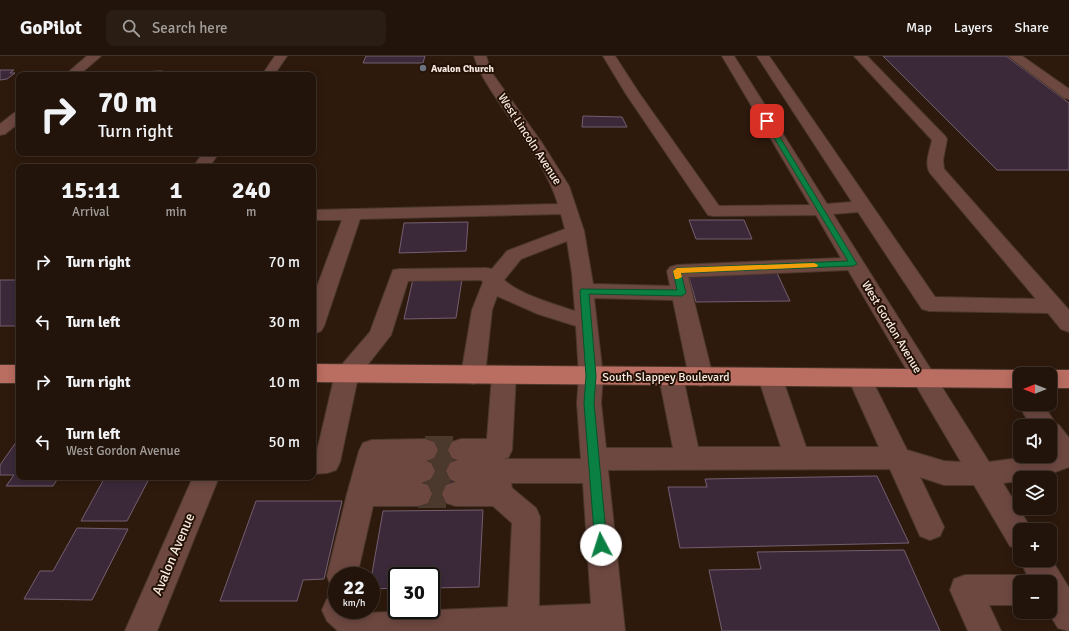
<!DOCTYPE html>
<meta charset="utf-8">
<style>
:root{--surface:#22140a;--page:#2a1d13;--text:#f1f3f6;--muted:#a29e9c;--line:#3f332b}
body{margin:0;font-family:Signika,sans-serif;background:var(--page);color:var(--text);height:100vh;display:flex;flex-direction:column;font-size:15px;white-space:nowrap}
*{box-sizing:border-box;margin:0}
p{font-size:13px;color:var(--muted)}
.icon{flex:none;width:22px;height:22px;fill:none;stroke:currentColor;stroke-width:2;stroke-linecap:round;stroke-linejoin:round}
.map{position:relative;flex:1;overflow:hidden}
.sheet{position:absolute;left:16px;top:108px;width:300px;height:316px;display:flex;flex-direction:column;background:var(--surface);border-radius:8px;box-shadow:0 2px 10px #0003,0 0 0 1px var(--line)}
.sheet>*{flex:none}
.hud{position:absolute;left:16px;top:16px;width:300px;height:84px;border-radius:8px;box-shadow:0 2px 10px #0003,0 0 0 1px var(--line);background:#22140a;color:var(--text);overflow:hidden}
.needle{width:26px;rotate:270deg}
.tools{position:absolute;left:1013px;top:311px;display:grid;gap:8px}
.tools a{display:grid;place-items:center;width:44px;height:44px;border-radius:8px;background:var(--surface);box-shadow:0 2px 10px #0003,0 0 0 1px var(--line);font-size:20px}
.speed{position:absolute;left:328px;top:511px;display:flex;gap:8px;font-size:20px;font-weight:700;text-align:center}
.speed>*{display:grid;place-content:center;width:52px;height:52px;border-radius:50%;background:var(--surface);box-shadow:0 2px 10px #0003,0 0 0 1px var(--line);line-height:1}
.speed small{font-size:10px;font-weight:400}
.speed .limit{border:2px solid #111;border-radius:6px;background:#fff;color:#111}
.pin{position:absolute;display:grid;place-items:center;width:34px;height:34px;color:#fff;margin:-17px;border-radius:8px;box-shadow:0 2px 6px #0006}
.me{position:absolute;width:44px;margin:-22px;rotate:355deg;stroke-linejoin:round;filter:drop-shadow(0 0 3px #0008)}
.turn{display:flex;align-items:center;gap:14px;height:84px;padding:0 16px;font-size:18px}
.turn .icon{width:52px;height:52px;stroke-width:2.5}
.turn b{display:block;font-size:28px;line-height:34px}
.eta{display:flex;justify-content:space-evenly;align-items:center;height:68px;text-align:center}
.eta b{font-size:24px;font-weight:800;line-height:28px}
ul{padding:0;list-style:none}
li{display:flex;align-items:center;gap:12px;height:60px;padding:0 16px}
li div{flex:1}
li b{display:block;font-size:15px}
li em{font-style:normal}
header{display:flex;align-items:center;gap:24px;box-sizing:border-box;height:56px;padding:0 20px;background:var(--surface);border-bottom:1px solid var(--line)}
header strong{font-size:19px}
nav{display:flex;gap:22px;margin-inline-start:auto;font-size:14px}
.search{width:280px;height:36px;background:var(--page);display:flex;align-items:center;gap:10px;box-sizing:border-box;padding:0 14px;border-radius:8px;color:var(--muted);font-size:15px}
.map>svg:first-child{display:block}
.building{fill:#3b2939;stroke:#735e70}
.lines{fill:none;stroke-linecap:round;stroke-linejoin:round}
.minor-tunnel{stroke:#4c392d;stroke-width:28;stroke-dasharray:28 14;stroke-linecap:butt}
.minor-casing{stroke:#4a372b;stroke-width:2}
.major-casing{stroke:#4a372b;stroke-width:2}
.minor{fill:#6d4841;fill-rule:evenodd}
.major{fill:#ba6d61;fill-rule:evenodd}
.route{fill:#0b8043;stroke:#07532c}
.slow{fill:#f59e0b}
.worship-dot{fill:#6b7280;stroke:#241105;stroke-width:1.5}
.labels{text-anchor:middle;stroke-width:4;stroke-linejoin:round;paint-order:stroke}
.far-poi-label{font-size:10px;font-weight:bold;fill:#f8eae1;stroke:#241105;text-anchor:start}
.street-label{font-size:12px;fill:#f8eae1;stroke:#241105}
.near-street-label{font-size:14px;fill:#f8eae1;stroke:#241105}
</style>
<header>
<strong>GoPilot</strong>
<div class="search"><svg class="icon" aria-label="search" viewBox="0 0 24 24"><circle cx="10" cy="10" r="6"/><path d="M15 15l6 6"/></svg>Search here</div>
<nav><a>Map</a><a>Layers</a><a>Share</a></nav>
</header>
<div class="map">
<svg width="1069" height="575" viewBox="0 0 1069 575">
<rect width="100%" height="100%" fill="#2e1a0d"/>
<path class="building" d="M 366,0 L 425,0 L 423,7 L 363,7 Z
M 883,0 L 1006,0 L 1069,47 L 1069,114 L 997,114 Z
M 0,14 L 14,14 L 10,17 L 15,17 L 7,23 L 0,24 Z
M 162,15 L 160,17 L 189,17 L 188,19 L 135,19 L 139,16 Z
M 583,60 L 622,61 L 627,71 L 582,71 Z
M 689,164 L 744,164 L 752,183 L 696,183 Z
M 468,166 L 466,195 L 399,197 L 404,167 Z
M 777,217 L 790,245 L 696,246 L 688,218 Z
M 413,223 L 462,223 L 456,262 L 404,263 Z
M 0,224 L 19,224 L 19,270 L 0,270 Z
M 19,382 L 19,421 L 59,421 L 53,430 L 6,430 L 14,419 L 0,419 L 0,409 Z
M 426,387 L 462,387 L 456,446 L 417,446 Z
M 877,420 L 909,487 L 680,492 L 668,431 L 707,431 L 705,423 Z
M 105,421 L 150,421 L 127,465 L 81,465 Z
M 256,445 L 342,445 L 324,523 L 303,524 L 297,545 L 220,545 Z
M 483,454 L 479,531 L 431,532 L 431,520 L 397,520 L 397,532 L 371,533 L 371,523 L 383,455 Z
M 77,472 L 128,473 L 92,544 L 24,543 L 40,515 L 53,515 Z
M 904,494 L 940,575 L 722,575 L 709,514 L 761,513 L 757,496 Z"/>
<g class="lines">
<path class="minor-tunnel" d="M 425,394 L 461,394
M 422,415 L 459,415
M 418,438 L 456,438"/>
<g class="minor-casing">
<path id="minor" d="M 87,0 L 101,0 L 79,19 L 65,19 Z
M 275,0 L 287,0 L 274,19 L 262,19 Z
M 474,0 L 486,0 L 492,17 L 542,87 L 569,130 L 584,175 L 593,228 L 670,230 L 667,215 L 670,211 L 677,209 L 841,202 L 816,159 L 714,160 L 708,159 L 626,38 L 603,0 L 615,0 L 639,37 L 719,150 L 810,149 L 722,0 L 734,0 L 827,148 L 852,146 L 757,0 L 769,0 L 935,241 L 1036,243 L 930,117 C 924,108 930,94 932,84 L 854,0 L 867,0 L 945,80 L 947,83 L 943,104 L 944,113 L 1069,254 L 1069,276 L 1061,273 L 1048,257 L 929,255 L 922,253 L 858,156 L 833,158 L 989,406 L 1034,400 L 1050,400 L 1050,370 L 1031,370 L 1018,348 L 1020,344 L 1020,348 L 1043,348 L 1056,368 L 1059,369 L 1069,382 L 1069,411 L 1039,422 L 1020,422 L 1020,425 L 1003,427 L 1032,474 L 1020,474 L 1020,494 L 1010,490 L 974,429 L 944,429 L 920,421 L 944,471 L 940,480 L 930,484 L 920,480 L 890,413 L 608,414 L 625,575 L 338,575 L 327,565 L 322,554 L 327,543 L 337,539 L 337,554 L 362,554 L 365,557 L 508,551 L 512,467 L 493,450 L 456,450 L 446,447 L 442,438 L 446,429 L 456,426 L 450,423 L 446,415 L 450,407 L 458,404 L 452,402 L 448,394 L 452,386 L 461,383 L 487,383 L 492,319 L 496,313 L 504,310 L 512,313 L 516,319 L 512,394 L 508,402 L 503,403 L 581,403 L 577,347 L 579,320 L 576,270 L 538,258 L 497,240 L 492,254 L 485,319 L 481,325 L 473,328 L 465,325 L 461,319 L 472,254 L 483,226 L 481,224 L 408,225 L 391,279 L 358,321 L 340,406 L 336,414 L 327,417 L 313,418 L 313,396 L 317,395 L 335,318 L 339,312 L 370,276 L 393,214 L 400,213 L 486,212 L 492,213 L 507,195 L 565,173 L 561,158 L 360,163 L 324,270 L 321,275 L 313,278 L 313,241 L 342,164 L 313,164 L 313,154 L 558,148 C 547,112 521,79 500,48 C 489,31 480,19 474,0 ZM 567,185 L 572,217 L 575,255 C 553,248 521,239 504,224 L 521,203 ZM 848,214 L 961,406 L 944,405 L 907,394 L 868,316 L 860,313 L 852,316 L 848,322 L 879,391 L 806,391 L 782,321 L 778,315 L 770,312 L 762,315 L 758,321 L 781,391 L 698,391 L 683,321 L 679,315 L 671,312 L 663,315 L 659,321 L 673,392 L 606,392 L 601,347 L 603,320 L 594,242 L 673,244 L 689,321 L 693,327 L 701,330 L 709,327 L 713,321 L 688,221 ZM 511,427 L 583,427 L 591,548 L 539,550 L 540,461 L 536,452 L 512,432 Z
M 1008,0 L 1022,0 L 1069,33 L 1069,43 L 1064,42 Z
M 19,56 L 19,67 L 5,78 L 0,79 L 0,68 L 14,57 Z
M 203,97 L 219,97 L 209,111 L 193,111 Z
M 425,383 L 434,386 L 438,394 L 434,402 L 426,405 L 431,407 L 435,415 L 431,423 L 421,427 L 428,429 L 432,438 L 428,447 L 418,450 L 373,450 L 357,520 L 337,520 L 337,533 L 331,531 L 327,520 L 347,438 L 359,395 L 363,387 L 372,384 Z
M 193,421 L 219,421 L 157,575 L 125,575 Z
M 1050,501 L 1069,532 L 1069,575 L 1058,572 L 1048,556 L 1050,556 L 1050,526 L 1020,526 L 1020,549 L 989,549 L 1001,575 L 968,575 L 950,534 L 954,523 L 965,519 L 1020,519 L 1029,523 L 1020,504 L 1050,504 Z"/>
</g>
<g class="major-casing">
<path id="major" d="M 313,308 L 1020,314 L 1029,318 L 1020,318 L 1020,332 L 313,326 Z
M 0,309 L 19,309 L 19,327 L 0,327 Z
M 1050,314 L 1069,314 L 1069,332 L 1050,332 L 1050,318 L 1041,318 Z"/>
</g>
<use href="#minor" class="minor"/>
<use href="#major" class="major"/>
</g>
<path class="route" d="M 765,64 L 770,65 L 857,208 L 853,210 L 681,217 L 686,237 L 682,240 L 589,238 L 596,320 L 594,347 L 607,489 L 606,493 L 601,495 L 597,493 L 595,489 L 584,347 L 586,320 L 580,235 L 581,233 L 677,234 L 673,215 L 677,212 L 848,205 L 764,65 Z"/>
<path class="slow" d="M 814,207 L 818,209 L 817,211 L 681,217 L 682,221 L 678,223 L 675,223 L 673,215 L 677,212 Z"/>
<circle class="worship-dot" cx="423" cy="12" r="4"/>
<g class="labels">
<g class="far-poi-label">
<text x="431" y="16">Avalon Church</text>
</g>
<g class="street-label">
<text transform="translate(530 83) rotate(57)" y="4">West Lincoln Avenue</text>
<text transform="translate(892 271) rotate(59)" y="4">West Gordon Avenue</text>
<text x="666" y="325">South Slappey Boulevard</text>
</g>
<g class="near-street-label">
<text transform="translate(173 498) rotate(-67)" y="5">Avalon Avenue</text>
</g>
</g>
</svg>
<div class="tools">
<a><svg class="needle" viewBox="-14 -14 28 28"><path d="M0-13l5 13h-10z" fill="#e53935"/><path d="M0 13l5-13h-10z" fill="#a29e9c"/></svg></a>
<a><svg class="icon" aria-label="sound" viewBox="0 0 24 24"><path d="M4 9h4l5-4v14l-5-4H4zM17 9q2 3 0 6"/></svg></a>
<a><svg class="icon" aria-label="layers" viewBox="0 0 24 24"><path d="M12 4l9 5-9 5-9-5zM3 14l9 5 9-5"/></svg></a>
<a>+</a>
<a>−</a>
</div>
<div class="speed"><div>22<small>km/h</small></div><div class="limit">30</div></div>
<div class="pin" style="left:767px;top:65px;background:#d93025"><svg class="icon" aria-label="arrive" viewBox="0 0 24 24"><path d="M6 21V4h12l-3 4 3 4H6"/></svg></div>
<svg class="me" style="left:601px;top:489px" viewBox="-20 -20 40 40"><circle r="19" fill="#fff"/><path d="M0-13L10 11 0 6-10 11z" fill="#0b8043"/></svg>
<div class="hud">
<div class="turn"><svg class="icon" aria-label="right" viewBox="0 0 24 24"><path d="M7 20v-9h11M14 6l5 5-5 5"/></svg><div><b>70 m</b>Turn right</div></div>
</div>
<section class="sheet">
<div class="eta">
<div><b>15:11</b><p>Arrival</p></div>
<div><b>1</b><p>min</p></div>
<div><b>240</b><p>m</p></div>
</div>
<ul>
<li><svg class="icon" aria-label="right" viewBox="0 0 24 24"><path d="M7 20v-9h11M14 6l5 5-5 5"/></svg><div><b>Turn right</b></div><em>70 m</em></li>
<li><svg class="icon" aria-label="left" viewBox="0 0 24 24"><path d="M17 20v-9H6M10 6l-5 5 5 5"/></svg><div><b>Turn left</b></div><em>30 m</em></li>
<li><svg class="icon" aria-label="right" viewBox="0 0 24 24"><path d="M7 20v-9h11M14 6l5 5-5 5"/></svg><div><b>Turn right</b></div><em>10 m</em></li>
<li><svg class="icon" aria-label="left" viewBox="0 0 24 24"><path d="M17 20v-9H6M10 6l-5 5 5 5"/></svg><div><b>Turn left</b><p>West Gordon Avenue</p></div><em>50 m</em></li>
</ul>
</section>
</div>
